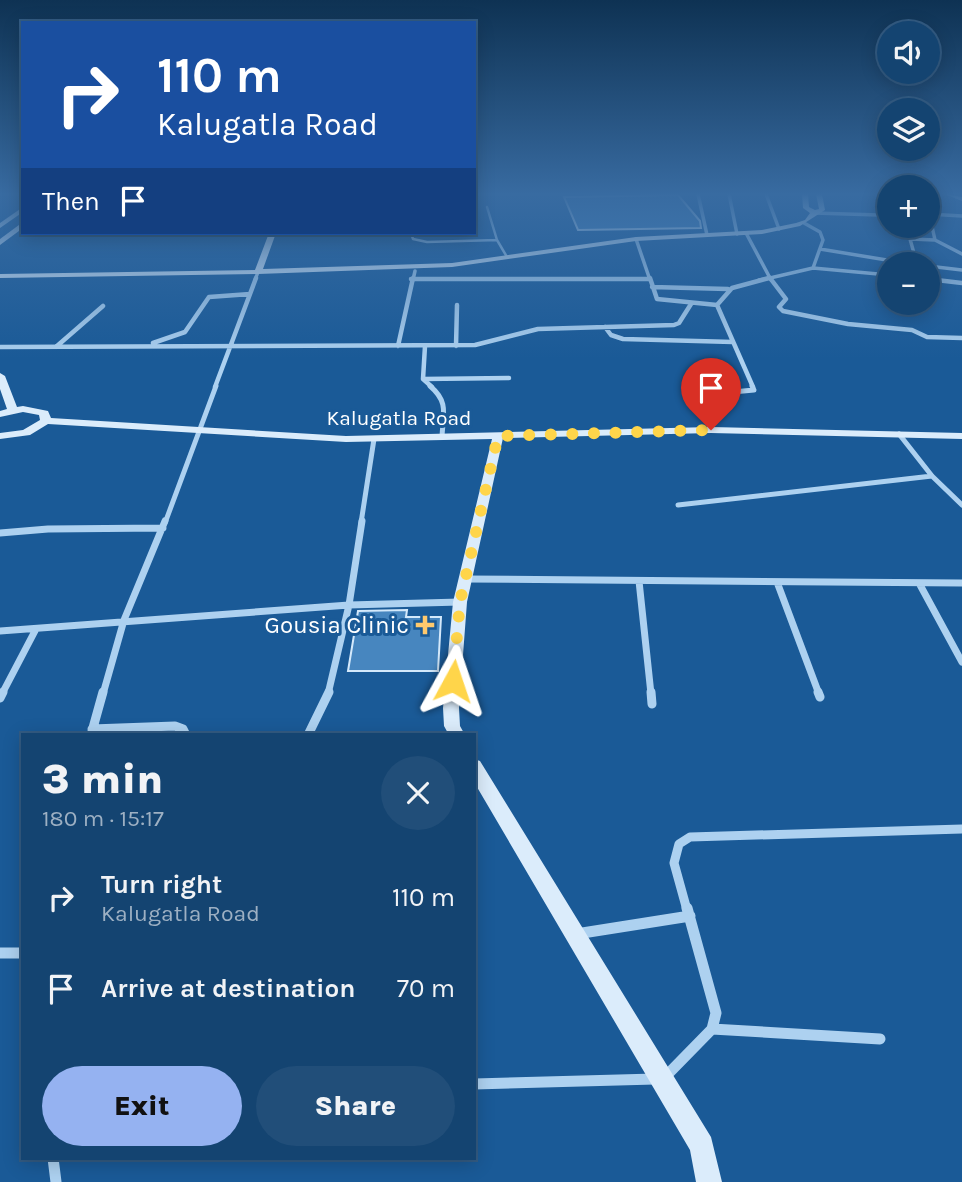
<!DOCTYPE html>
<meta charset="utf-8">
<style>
:root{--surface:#144471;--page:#214e79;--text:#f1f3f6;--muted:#9db0c3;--line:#335c84;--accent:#95b2f1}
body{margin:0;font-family:Karla,sans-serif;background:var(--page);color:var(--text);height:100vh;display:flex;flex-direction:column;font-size:26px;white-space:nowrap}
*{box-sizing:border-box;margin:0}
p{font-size:23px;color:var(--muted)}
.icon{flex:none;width:38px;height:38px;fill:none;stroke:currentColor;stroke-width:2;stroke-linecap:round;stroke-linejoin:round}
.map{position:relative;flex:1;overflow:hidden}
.sheet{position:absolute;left:21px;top:733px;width:455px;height:427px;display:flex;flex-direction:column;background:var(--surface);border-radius:0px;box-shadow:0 4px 18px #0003,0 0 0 2px var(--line)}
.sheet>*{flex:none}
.guide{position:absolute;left:21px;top:21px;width:455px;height:214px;border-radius:0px;box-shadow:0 4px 18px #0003,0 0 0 2px var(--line);background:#1a4fa0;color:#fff;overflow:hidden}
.buttons{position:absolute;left:877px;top:21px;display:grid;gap:14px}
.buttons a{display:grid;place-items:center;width:63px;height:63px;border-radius:50%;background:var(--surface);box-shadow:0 4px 18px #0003,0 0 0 2px var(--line);font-size:35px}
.pin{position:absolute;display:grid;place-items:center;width:60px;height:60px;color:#fff;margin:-72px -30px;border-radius:50% 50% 50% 0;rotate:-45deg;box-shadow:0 0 7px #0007}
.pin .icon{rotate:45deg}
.me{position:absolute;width:77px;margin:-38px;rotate:5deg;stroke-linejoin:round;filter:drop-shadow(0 0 5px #0008)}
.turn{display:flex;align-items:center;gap:24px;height:147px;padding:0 21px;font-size:32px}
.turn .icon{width:91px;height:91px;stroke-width:2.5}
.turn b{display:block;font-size:49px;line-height:60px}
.then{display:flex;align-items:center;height:66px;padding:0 21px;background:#0003;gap:14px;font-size:26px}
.round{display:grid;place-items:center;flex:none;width:74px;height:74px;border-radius:37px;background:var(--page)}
.summary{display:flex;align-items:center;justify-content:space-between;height:119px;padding:0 21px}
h1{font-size:42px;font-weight:800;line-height:52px}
.cta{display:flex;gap:14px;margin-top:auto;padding:14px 21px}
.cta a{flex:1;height:80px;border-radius:42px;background:var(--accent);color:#111;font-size:28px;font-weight:800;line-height:80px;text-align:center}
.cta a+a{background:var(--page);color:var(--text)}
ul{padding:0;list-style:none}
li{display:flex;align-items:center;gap:21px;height:91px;padding:0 21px}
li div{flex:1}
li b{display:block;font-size:26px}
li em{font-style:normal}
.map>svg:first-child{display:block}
.building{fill:#4786bf;stroke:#d4e9fb;stroke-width:2}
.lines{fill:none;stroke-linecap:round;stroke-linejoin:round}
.lane{stroke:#add1f0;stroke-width:2.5}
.street-far5{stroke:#add1f0;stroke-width:3.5}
.street-far4{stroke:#add1f0;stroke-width:4.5}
.street-far3{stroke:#add1f0;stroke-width:5}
.street-far2{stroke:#add1f0;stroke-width:7}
.street-far1{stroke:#add1f0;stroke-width:9}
.street{stroke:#add1f0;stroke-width:11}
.secondary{fill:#dbecfb;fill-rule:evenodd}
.route{stroke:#ffd54a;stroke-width:12;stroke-dasharray:0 21.6}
.poi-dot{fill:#ffc96d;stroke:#1a5a97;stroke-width:2.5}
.labels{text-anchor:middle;stroke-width:6;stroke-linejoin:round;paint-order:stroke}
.far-street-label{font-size:21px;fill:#fff;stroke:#1a5a97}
.poi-label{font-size:24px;fill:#fff;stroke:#1a5a97;text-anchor:end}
</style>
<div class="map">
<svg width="962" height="1182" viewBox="0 0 962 1182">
<rect width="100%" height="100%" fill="#1a5a97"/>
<path class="building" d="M 678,195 L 700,221 L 701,228 L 578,230 L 564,197 Z
M 407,610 L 406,617 L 441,617 L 438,671 L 348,671 L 358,611 Z"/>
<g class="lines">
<path class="lane" d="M 487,207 L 497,240
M 411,233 L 413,239 L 427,242 L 497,240 L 507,257"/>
<path class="street-far5" d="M 698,194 L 707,235
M 729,194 L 737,234
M 766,194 L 779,229
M 928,208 L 935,240 L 962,254
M 814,213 L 879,215 L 889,211
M 928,214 L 962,216
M 746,233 L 770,278 L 759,280
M 636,239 L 650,280
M 820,249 L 911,264
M 917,264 L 910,239 L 935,240
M 928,266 L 962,270
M 813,268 L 889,275
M 411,279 L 649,279
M 928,279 L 936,280
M 255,280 L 258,272
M 413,280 L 415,271
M 771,280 L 770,278 L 813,268 L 823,240 L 820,232 L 804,223"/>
<path class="street-far4" d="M 650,278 L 657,299 L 717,305
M 770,278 L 786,299 L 779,307 L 783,311 L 848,324 L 912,330 L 927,337 L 962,338
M 411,279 L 649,279
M 928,279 L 962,283
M 652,287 L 728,289
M 605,327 L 611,335 L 623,339 L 733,342
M 153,343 L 185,332 L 209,297 L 250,294
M 57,346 L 103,306
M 398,346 L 413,278
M 425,346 L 423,379 L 432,387
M 456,346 L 457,305
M 0,347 L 475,345 L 538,329 L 674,325 L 679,323 L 691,304
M 423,379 L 509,378
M 215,387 L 256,278
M 753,387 L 717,305 L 732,288 L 769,278"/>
<path class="street-far3" d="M 430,386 C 449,402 443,414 442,437
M 711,430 L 701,395 L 754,390 L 752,386
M 899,434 L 932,476 L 962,505
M 678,505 L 932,476
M 165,523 L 216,386
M 361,523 L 374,439"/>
<path class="street-far2" d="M 0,533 L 48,529 L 163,528
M 465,579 L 962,583
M 639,581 L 651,694
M 777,582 L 819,694
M 919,583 L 962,662
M 0,631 L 349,605 L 460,602
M 2,694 L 36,629
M 103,694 L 124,620 L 165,521
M 328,694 L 349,605 L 362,521"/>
<path class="street-far1" d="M 651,692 L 652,704
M 818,692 L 820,697
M 0,698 L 3,692
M 92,729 L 175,726 L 183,729 L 186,735
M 91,735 L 103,692
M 308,735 L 329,692
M 687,910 L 674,863 L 679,844 L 690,837 L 962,829"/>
<path class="street" d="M 576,934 L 690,916
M 0,953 L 23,953
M 712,1029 L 880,1039
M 666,1076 L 712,1029 L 716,1013 L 687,908
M 474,1084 L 655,1079
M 53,1158 L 56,1182"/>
<path class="secondary" d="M 802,194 L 808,194 L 809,207 L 815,210 L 819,209 L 816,194 L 822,194 L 825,210 L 800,226 L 762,234 L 636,241 L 452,267 L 258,274 L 0,278 L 0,274 L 255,270 L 269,233 L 276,233 L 263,269 L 452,263 L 636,237 L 762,230 L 796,223 L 805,220 L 810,213 L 803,208 Z
M 946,194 L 962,197 L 962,201 L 947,195 Z
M 23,207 L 23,212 L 0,228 L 0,223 Z
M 23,222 L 23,228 L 0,245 L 0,239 Z
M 0,373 L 5,376 L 17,407 L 23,406 L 48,411 L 51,418 L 346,436 L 711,427 L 962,433 L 962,439 L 711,433 L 503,438 L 467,602 L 459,708 L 460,726 L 465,735 L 449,735 L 444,726 L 443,708 L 453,602 L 492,439 L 346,442 L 48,424 L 30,435 L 0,439 L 0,433 L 23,430 L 40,420 L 39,415 L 23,412 L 0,417 L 0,411 L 7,409 L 0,389 Z
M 474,759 L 480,761 L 711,1137 L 722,1182 L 696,1182 L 690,1150 L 474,782 Z"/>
</g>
<linearGradient id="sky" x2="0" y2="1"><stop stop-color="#0e3253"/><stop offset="0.54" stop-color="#386ba1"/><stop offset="1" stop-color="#386ba1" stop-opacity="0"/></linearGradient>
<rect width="962" height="359" fill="url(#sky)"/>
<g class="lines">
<path class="route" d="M 453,681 L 460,602 L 498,436 L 711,430"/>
</g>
<path class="poi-dot" d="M421.5 614.5h7v7h7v7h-7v7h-7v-7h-7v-7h7z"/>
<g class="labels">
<g class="far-street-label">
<text x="399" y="425">Kalugatla Road</text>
</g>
<g class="poi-label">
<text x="409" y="633">Gousia Clinic</text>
</g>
</g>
</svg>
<div class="buttons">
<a><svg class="icon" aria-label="sound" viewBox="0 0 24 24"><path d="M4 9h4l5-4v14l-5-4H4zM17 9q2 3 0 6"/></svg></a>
<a><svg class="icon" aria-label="layers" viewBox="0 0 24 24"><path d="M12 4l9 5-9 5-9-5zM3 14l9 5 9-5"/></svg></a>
<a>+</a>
<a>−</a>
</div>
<div class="pin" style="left:711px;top:430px;background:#d93025"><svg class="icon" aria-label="arrive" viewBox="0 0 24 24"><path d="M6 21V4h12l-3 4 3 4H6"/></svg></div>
<svg class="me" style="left:453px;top:681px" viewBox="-20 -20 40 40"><path d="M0-17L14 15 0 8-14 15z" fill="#ffd54a" stroke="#fff" stroke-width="4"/></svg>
<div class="guide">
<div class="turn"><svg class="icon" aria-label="right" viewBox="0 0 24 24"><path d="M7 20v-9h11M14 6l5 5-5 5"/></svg><div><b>110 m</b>Kalugatla Road</div></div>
<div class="then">Then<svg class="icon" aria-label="arrive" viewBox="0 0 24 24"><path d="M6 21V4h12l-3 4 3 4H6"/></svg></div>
</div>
<section class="sheet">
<div class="summary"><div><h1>3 min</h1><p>180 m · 15:17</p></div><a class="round"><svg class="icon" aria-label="close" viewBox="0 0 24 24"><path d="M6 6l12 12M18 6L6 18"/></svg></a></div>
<ul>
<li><svg class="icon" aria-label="right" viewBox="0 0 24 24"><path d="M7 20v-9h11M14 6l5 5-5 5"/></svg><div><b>Turn right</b><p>Kalugatla Road</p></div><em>110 m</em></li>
<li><svg class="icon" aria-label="arrive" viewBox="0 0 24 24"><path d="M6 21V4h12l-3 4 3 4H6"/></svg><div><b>Arrive at destination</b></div><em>70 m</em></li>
</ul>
<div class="cta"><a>Exit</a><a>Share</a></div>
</section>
</div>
